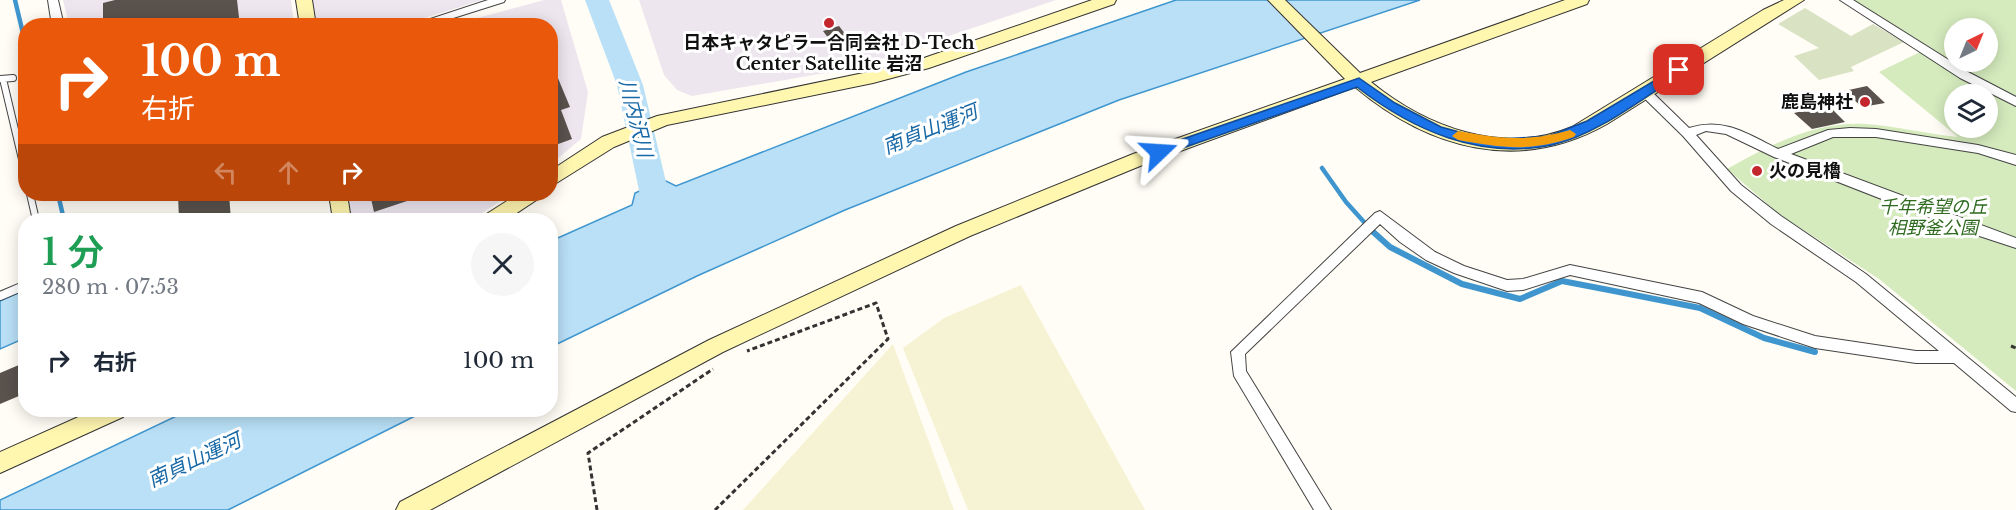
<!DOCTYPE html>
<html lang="ja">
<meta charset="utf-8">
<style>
:root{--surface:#fff;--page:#f6f6f7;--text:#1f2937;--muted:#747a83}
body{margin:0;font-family:"Libre Baskerville","Noto Sans JP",serif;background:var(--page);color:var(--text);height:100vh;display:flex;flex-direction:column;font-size:22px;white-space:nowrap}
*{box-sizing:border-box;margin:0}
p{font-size:20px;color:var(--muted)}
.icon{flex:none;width:33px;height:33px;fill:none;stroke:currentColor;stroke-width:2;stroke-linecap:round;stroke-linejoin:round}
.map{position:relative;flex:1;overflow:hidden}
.details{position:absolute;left:18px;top:213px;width:540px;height:204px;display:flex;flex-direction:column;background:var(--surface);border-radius:24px;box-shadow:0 3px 15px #0003}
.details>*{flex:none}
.guide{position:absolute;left:18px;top:18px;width:540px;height:183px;border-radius:24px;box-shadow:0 3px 15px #0003;background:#ea580c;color:#fff;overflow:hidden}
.needle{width:39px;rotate:43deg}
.fabs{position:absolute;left:1944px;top:18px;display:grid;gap:12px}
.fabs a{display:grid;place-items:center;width:54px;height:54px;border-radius:50%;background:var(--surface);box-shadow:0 3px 15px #0003;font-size:30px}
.pin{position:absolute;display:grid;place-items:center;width:51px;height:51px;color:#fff;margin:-26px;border-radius:12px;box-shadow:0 3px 9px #0006}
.me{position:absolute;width:66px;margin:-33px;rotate:70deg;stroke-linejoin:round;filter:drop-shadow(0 0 4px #0008)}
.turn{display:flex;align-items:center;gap:21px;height:126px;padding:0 24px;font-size:27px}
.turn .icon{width:78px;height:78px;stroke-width:2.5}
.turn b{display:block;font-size:42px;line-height:51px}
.lanes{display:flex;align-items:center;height:57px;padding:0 24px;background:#0003;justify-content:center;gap:30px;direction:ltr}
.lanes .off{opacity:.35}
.round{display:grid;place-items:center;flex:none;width:63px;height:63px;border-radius:32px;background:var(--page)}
.headline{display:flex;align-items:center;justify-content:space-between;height:102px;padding:0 24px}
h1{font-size:36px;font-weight:600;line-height:45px;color:#1e9e55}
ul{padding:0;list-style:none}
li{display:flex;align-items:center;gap:18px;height:90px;padding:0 24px}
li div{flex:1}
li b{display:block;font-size:22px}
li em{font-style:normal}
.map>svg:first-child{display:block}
.industrial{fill:#eee6ef}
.farmland{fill:#f6f3d4}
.green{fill:#d5ebbd;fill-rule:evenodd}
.cemetery{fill:#d9e3c4}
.water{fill:#b9e0f7;stroke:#3f96cf;stroke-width:1.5}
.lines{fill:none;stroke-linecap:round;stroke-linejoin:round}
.stream-far1{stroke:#3f96cf;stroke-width:4.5}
.stream{stroke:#3f96cf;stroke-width:6}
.river{fill:#b9e0f7;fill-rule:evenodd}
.building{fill:#5a524d}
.lane-far1-casing{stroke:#444;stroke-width:8}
.lane-casing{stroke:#444;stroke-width:10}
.street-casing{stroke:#444;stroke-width:2}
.secondary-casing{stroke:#333;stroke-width:2}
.path{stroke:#333;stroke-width:3;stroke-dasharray:5 3;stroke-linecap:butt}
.lane-far1{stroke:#fff;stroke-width:6}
.lane{stroke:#fff;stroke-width:8}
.street{fill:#fff;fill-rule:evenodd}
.secondary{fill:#fff6b0;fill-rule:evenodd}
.route{fill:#1a73e8;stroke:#114b97;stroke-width:1.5}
.slow{fill:#f59e0b}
.poi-dot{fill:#c4262e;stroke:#fff;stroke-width:2}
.labels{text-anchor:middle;stroke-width:6;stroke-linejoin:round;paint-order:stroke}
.poi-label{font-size:18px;font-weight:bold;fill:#111;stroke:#fff}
.park-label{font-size:18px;font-style:italic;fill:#2f6b1f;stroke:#fff}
.water-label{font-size:20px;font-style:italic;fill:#1768a6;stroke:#fff}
</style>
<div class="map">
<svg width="2016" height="510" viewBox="0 0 2016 510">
<rect width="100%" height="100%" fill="#fffdf5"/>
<path class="industrial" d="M 63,0 L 291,0 L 294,25 L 69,25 Z
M 311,0 L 483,0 L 398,26 L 315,25 Z
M 544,0 L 561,0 L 588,92 L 581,139 L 551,164 L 550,26 L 448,26 Z
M 639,0 L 1056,0 L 854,68 L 692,96 L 677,90 L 664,75 Z
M 347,194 L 511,194 L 471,220 L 351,220 Z"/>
<path class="farmland" d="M 1021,285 L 1145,510 L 968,510 L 903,348 L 944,318 Z
M 893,344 L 954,510 L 743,510 Z"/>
<path class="green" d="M 1839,0 L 2016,0 L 2016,391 L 1879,279 L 1779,214 L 1727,169 C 1770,145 1815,121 1866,124 C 1896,126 1927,134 1958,137 L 1879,72 L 1920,52 ZM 1954,28 L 1988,28 L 1988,62 L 1954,62 ZM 1954,94 L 1988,94 L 1988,128 L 1954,128 Z"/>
<path class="cemetery" d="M 1805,8 L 1851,36 L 1873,24 L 1904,42 L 1851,67 L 1854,71 L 1819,80 L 1794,56 L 1819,48 L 1778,24 Z"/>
<path class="water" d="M 1176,0 L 1420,0 L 1119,100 L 845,210 L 697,276 L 551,347 L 551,241 L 632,205 L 635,193 L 664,180 L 676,186 L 966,72 Z
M 25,290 L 25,338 L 0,349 L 0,301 Z
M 189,410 L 427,410 L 228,510 L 0,510 L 0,500 Z"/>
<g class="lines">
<path class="stream-far1" d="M 15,0 L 26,46
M 1322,168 L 1346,202 L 1373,232
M 58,194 L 64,220"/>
<path class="stream" d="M 1371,230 L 1390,247 L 1462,284 L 1520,299 L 1562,281 L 1614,291 L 1700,308 L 1764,338 L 1815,352"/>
<path class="river" d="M 585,0 L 609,0 L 643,85 L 676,224 L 671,232 L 661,235 L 651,232 L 646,224 L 617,85 Z"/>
</g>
<path class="building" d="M 115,0 L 237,0 L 240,26 L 103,26 L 103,3 Z
M 839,26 L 853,44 L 837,50 L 823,31 Z
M 550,59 L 570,107 L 561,110 L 572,139 L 550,147 Z
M 1867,86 L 1885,103 L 1862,107 L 1844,91 Z
M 1828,105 L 1845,122 L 1812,129 L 1794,113 Z
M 178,194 L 229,194 L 231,220 L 179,220 Z
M 370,194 L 422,194 L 422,196 L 374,212 Z
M 26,362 L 26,393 L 0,404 L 0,373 Z"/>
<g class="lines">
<g class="lane-far1-casing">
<path id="lane-far1" d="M 0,79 L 13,78
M 3,79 L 26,176
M 30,194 L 36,220"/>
</g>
<g class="lane-casing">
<path id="lane" d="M 0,296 L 26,285"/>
</g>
<g class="street-casing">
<path id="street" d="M 48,0 L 58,0 L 64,26 L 52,26 Z
M 488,0 L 505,0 L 504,2 L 428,26 L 409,26 Z
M 1840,0 L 1853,0 L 1968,72 L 2016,97 L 2016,106 L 1960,78 Z
M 1644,87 L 1648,88 L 1689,128 C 1724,117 1748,134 1778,149 L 1828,130 L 1850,128 L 1876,129 L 1978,145 L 2016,155 L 2016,165 L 1978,153 L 1876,137 L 1833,137 L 1791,154 L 2016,238 L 2016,248 L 1961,230 L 1774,157 L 1726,134 L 1706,131 L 1696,135 L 1741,185 L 1781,216 L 1866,274 L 2016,397 L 2016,412 L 2011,411 L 1954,363 L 1916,363 L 1815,348 L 1743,324 L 1699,303 L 1570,275 L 1523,290 L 1507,291 L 1454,273 L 1426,260 L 1400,242 L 1380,224 L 1245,354 L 1246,371 L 1331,510 L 1314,510 L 1234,376 L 1231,352 L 1375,213 L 1380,211 L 1435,252 L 1464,266 L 1507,280 L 1523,279 L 1570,265 L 1702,292 L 1753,316 L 1815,336 L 1916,351 L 1939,351 L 1856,282 L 1771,224 L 1731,191 L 1683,136 L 1640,94 L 1638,91 L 1640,88 Z"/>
</g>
<g class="secondary-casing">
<path id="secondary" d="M 296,0 L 312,0 L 316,26 L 300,26 Z
M 1092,0 L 1116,0 L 1114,4 L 929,68 L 873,83 L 667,125 L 614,147 L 550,187 L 550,171 L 602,137 L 657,116 L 873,71 L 924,58 Z
M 1268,0 L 1285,0 L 1360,73 L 1565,0 L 1589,0 L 1587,4 L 1371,82 C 1426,127 1502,156 1572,127 L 1763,10 L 1784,0 L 1804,0 L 1607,124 C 1519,174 1429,149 1355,87 L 1145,164 L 970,236 L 723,352 L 430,510 L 396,510 L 400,502 L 709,340 L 956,226 L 1133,154 L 1345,79 Z
M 329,194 L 347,194 L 351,220 L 333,220 Z
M 518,194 L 540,194 L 538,199 L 506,220 L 483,220 L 485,215 Z
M 94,410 L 126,410 L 123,417 L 0,473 L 0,452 Z"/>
</g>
<path class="path" d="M 2011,346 L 2016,348
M 597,510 L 588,453 L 713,369
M 715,510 L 888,339 L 876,303 L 747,351"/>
<use href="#lane-far1" class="lane-far1"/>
<use href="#lane" class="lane"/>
<use href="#street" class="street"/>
<use href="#secondary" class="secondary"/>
</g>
<path class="route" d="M 1679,66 L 1683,67 L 1683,73 C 1644,97 1597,135 1552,145 C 1480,160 1412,130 1357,87 L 1163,155 L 1159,157 L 1152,152 L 1154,149 L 1359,78 L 1395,103 L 1441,127 L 1474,136 L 1505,139 L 1549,136 L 1587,121 Z"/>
<path class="slow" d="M 1570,130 L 1576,134 L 1574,137 C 1531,152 1502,148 1458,140 L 1452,136 L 1458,131 C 1500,139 1528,142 1570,130 Z"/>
<g class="poi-dot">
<circle cx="829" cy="23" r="6"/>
<circle cx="1865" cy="102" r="6"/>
<circle cx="1757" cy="171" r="6"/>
</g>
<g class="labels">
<g class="poi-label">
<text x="829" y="49">日本キャタピラー合同会社 D-Tech<tspan x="829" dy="21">Center Satellite 岩沼</tspan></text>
<text x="1853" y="108" text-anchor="end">鹿島神社</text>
<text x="1769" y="177" text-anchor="start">火の見櫓</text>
</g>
<g class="park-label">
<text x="1933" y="213">千年希望の丘<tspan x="1933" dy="21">相野釜公園</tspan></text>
</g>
<g class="water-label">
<text transform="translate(636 118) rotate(76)" y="7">川内沢川</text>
<text transform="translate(930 129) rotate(-22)" y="7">南貞山運河</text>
<text transform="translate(194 460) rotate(-25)" y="7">南貞山運河</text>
</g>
</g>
</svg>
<div class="fabs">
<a><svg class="needle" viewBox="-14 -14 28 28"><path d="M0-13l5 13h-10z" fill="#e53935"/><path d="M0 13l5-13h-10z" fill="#747a83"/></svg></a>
<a><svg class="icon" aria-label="layers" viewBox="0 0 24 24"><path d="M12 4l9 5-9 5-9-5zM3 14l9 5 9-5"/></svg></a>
</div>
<div class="pin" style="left:1679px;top:70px;background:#d93025"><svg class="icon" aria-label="arrive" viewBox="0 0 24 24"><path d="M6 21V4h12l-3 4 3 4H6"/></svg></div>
<svg class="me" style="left:1159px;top:152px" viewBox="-20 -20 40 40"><path d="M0-17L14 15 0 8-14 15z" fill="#1a73e8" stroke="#fff" stroke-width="4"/></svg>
<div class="guide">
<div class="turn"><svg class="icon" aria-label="right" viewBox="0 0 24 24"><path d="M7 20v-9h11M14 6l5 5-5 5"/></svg><div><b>100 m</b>右折</div></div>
<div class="lanes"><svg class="icon off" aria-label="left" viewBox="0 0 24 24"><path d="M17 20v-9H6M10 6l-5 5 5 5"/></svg><svg class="icon off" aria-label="ahead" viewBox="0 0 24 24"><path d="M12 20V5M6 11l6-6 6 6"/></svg><svg class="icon" aria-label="right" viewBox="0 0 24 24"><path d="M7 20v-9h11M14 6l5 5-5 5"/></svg></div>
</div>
<section class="details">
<div class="headline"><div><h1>1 分</h1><p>280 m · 07:53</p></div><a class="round"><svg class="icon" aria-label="close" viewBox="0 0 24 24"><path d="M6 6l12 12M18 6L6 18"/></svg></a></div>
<ul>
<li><svg class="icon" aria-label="right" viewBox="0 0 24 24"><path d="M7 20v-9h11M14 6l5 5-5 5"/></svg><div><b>右折</b></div><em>100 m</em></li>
</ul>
</section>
</div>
